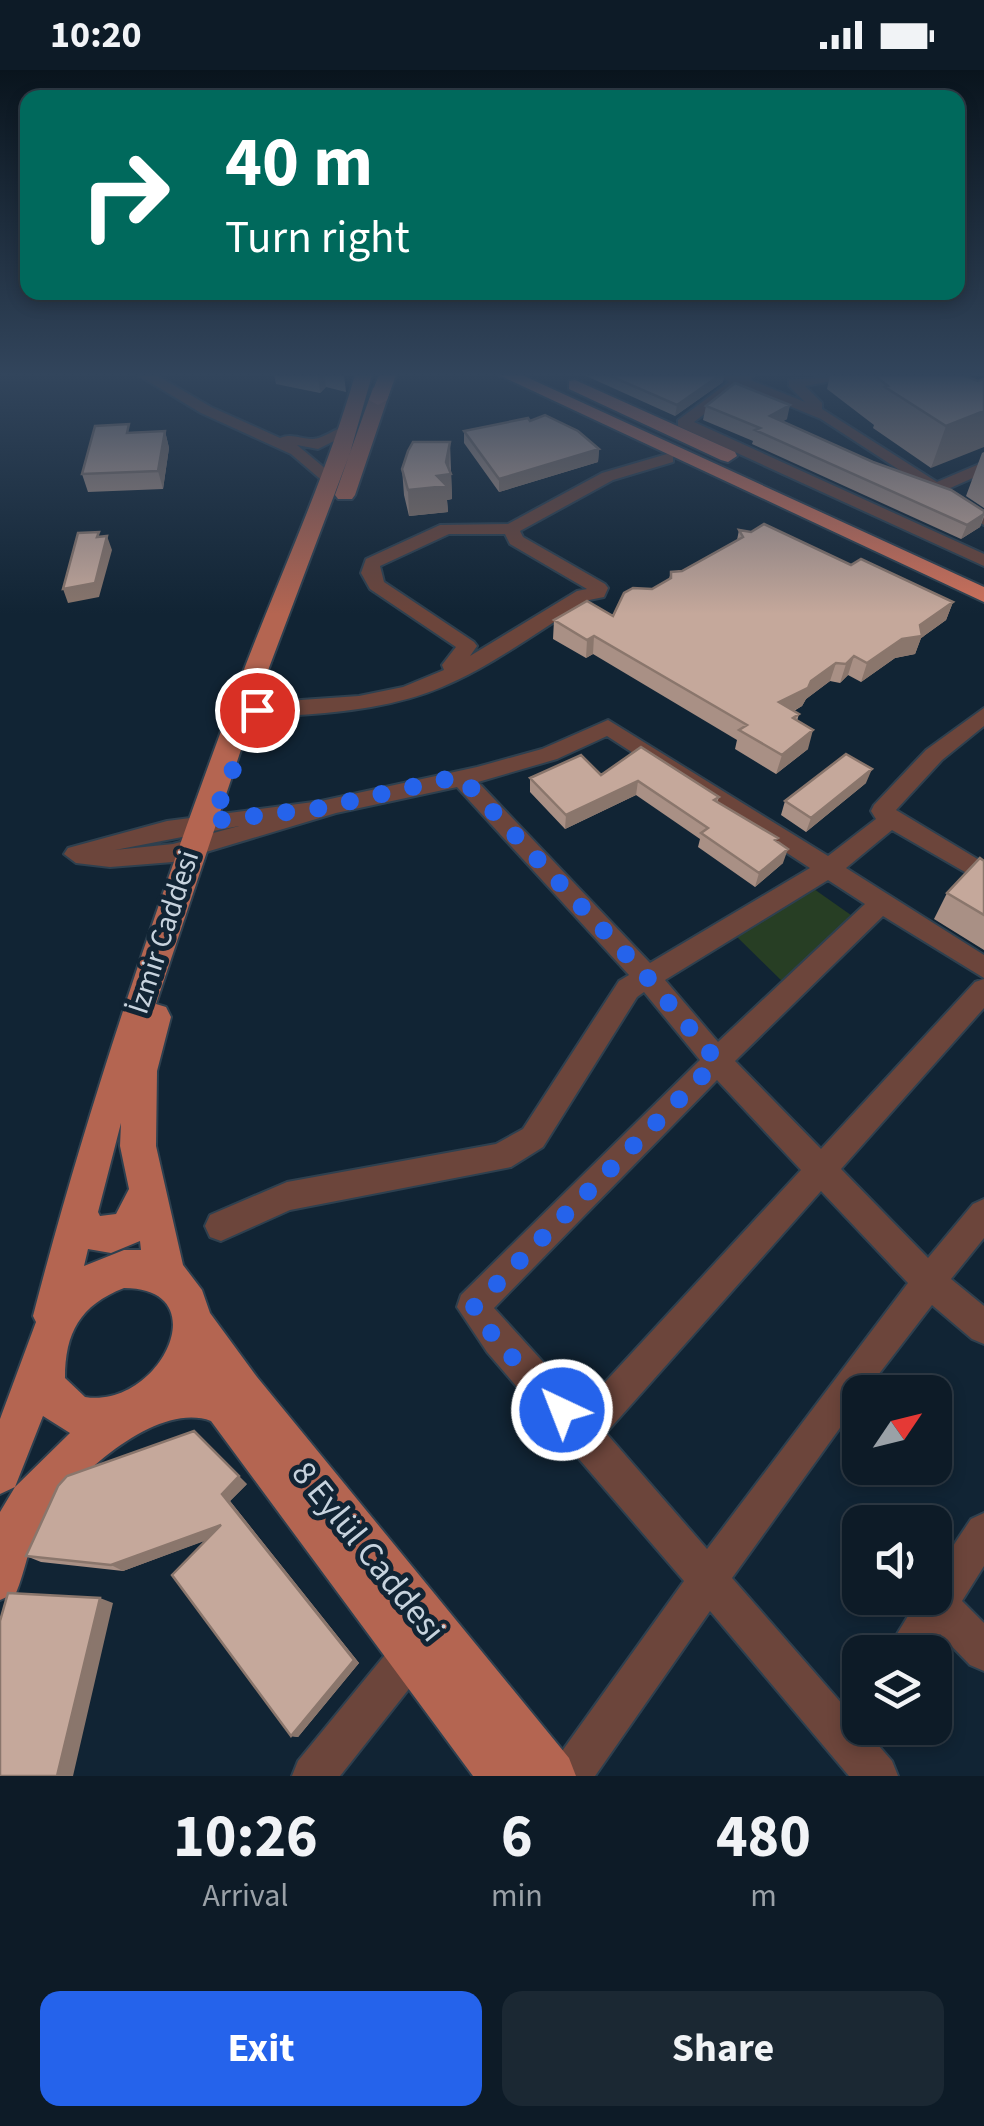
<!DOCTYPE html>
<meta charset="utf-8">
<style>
:root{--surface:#0d1b27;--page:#1b2833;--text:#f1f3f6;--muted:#9aa1a7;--line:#2d3944;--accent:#2563eb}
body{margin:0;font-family:"Source Sans 3",sans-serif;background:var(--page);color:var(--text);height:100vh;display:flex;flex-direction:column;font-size:38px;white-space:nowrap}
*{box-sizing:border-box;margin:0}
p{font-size:32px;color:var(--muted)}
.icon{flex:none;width:55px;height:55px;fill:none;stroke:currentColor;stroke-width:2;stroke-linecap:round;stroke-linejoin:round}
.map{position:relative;height:1706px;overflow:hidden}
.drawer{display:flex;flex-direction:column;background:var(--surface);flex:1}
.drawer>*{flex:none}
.hud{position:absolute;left:20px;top:20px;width:945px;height:210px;border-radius:20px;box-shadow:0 5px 15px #0003,0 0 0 2px var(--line);background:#00695c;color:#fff;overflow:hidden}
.needle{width:65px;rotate:55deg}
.buttons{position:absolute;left:842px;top:1305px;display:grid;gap:20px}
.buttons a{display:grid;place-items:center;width:110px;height:110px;border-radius:20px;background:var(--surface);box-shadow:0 5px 15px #0003,0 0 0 2px var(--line);font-size:50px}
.pin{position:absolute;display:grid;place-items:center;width:85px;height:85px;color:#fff;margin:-42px;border:5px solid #fff;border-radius:50%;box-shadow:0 2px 10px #0007}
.me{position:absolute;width:110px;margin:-55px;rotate:317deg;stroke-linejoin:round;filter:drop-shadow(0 0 8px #0008)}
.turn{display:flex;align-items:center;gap:35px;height:210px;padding:0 40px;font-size:45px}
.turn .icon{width:130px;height:130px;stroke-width:2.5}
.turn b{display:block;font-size:70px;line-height:85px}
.eta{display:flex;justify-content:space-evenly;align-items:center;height:170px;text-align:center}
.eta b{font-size:60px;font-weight:700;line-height:70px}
.primary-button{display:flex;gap:20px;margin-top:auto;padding:20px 40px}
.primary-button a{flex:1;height:115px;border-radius:20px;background:var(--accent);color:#fff;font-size:40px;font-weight:700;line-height:115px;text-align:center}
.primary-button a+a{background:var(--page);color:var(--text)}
.status{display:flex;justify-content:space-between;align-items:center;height:70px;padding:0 50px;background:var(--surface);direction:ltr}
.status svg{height:28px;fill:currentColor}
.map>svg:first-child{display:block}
.green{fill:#273e24}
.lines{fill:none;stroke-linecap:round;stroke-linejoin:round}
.minor-casing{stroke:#2e404f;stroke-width:4}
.major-casing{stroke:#2e404f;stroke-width:4}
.highway-casing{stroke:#2e404f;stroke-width:4}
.minor{fill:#6c453b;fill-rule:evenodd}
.major{fill:#b46551;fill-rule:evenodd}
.highway{fill:#d0715a;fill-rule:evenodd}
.wall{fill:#a99085}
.shaded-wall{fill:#8a766c}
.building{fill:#c5a89b;stroke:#8a766c;stroke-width:2.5}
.route{stroke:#2563eb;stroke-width:18;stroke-dasharray:0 32.4}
.labels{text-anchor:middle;stroke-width:10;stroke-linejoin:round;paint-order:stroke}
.street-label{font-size:30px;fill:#c7d3de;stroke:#112434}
.near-street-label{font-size:35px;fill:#c7d3de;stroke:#112434}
</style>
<div class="status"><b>10:20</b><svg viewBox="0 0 49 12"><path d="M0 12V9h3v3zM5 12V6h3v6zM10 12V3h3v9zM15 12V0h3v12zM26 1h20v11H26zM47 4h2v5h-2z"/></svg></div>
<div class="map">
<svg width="984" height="1706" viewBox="0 0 984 1706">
<rect width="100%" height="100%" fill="#112434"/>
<path class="green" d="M 804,812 L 858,850 L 788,917 L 733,863 Z"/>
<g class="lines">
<g class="minor-casing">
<path id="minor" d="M 138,305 L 156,305 L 211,337 L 280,368 C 292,363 300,369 313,369 C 327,368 337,355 352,356 L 352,362 L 318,379 L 297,375 L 339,410 L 325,413 L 291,384 L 201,343 Z
M 721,305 L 754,305 L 750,310 L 805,332 L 789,316 L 789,310 L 862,305 L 805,316 L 822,333 L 822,339 L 937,412 L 984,392 L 984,403 L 948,419 L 984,442 L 984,455 L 821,349 L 741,316 L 694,352 L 984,484 L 984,496 L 678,356 L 678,350 L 729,312 Z
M 667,384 L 673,386 L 673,392 L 613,410 L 520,461 L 523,467 L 605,514 L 608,518 L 604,527 L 589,530 C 541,559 494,595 442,617 C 397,636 346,642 298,645 C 282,646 258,652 247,640 L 257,633 L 359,626 L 403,617 L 444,600 L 442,595 L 456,577 L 370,519 L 361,503 L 366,489 L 440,455 L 508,454 L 602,403 ZM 449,464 L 505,464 L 510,474 L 587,519 L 577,521 L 470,586 L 477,576 L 474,572 L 384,512 L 380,496 Z
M 984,638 L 984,656 L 942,690 L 896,740 L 984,793 L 984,813 L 892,760 L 846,798 L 984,885 L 984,908 L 883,846 L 735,991 L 821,1079 L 975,912 L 984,909 L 984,938 L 841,1099 L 928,1188 L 973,1134 L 984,1129 L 984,1168 L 951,1209 L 984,1236 L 984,1274 L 972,1269 L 932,1235 L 865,1322 L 860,1322 L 860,1330 L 732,1508 L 892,1691 L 898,1706 L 849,1706 L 710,1541 L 595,1706 L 549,1706 L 555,1691 L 684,1511 L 487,1282 L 457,1237 L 461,1225 L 700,990 L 644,922 L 637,927 L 543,1077 L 511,1097 L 290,1140 L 221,1171 L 210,1167 L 205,1156 L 210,1145 L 287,1112 L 496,1074 L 523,1059 L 619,911 L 629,905 L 457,717 L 336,743 L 173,792 L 110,797 L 76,793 L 64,784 L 68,778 L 167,751 L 321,731 L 477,697 L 542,679 L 608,650 L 828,786 L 876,749 L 871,741 L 874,735 L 926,680 ZM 607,666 L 810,798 L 650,893 L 478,712 L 557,689 ZM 239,756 L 173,774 L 115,780 ZM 828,810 L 865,834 L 718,972 L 665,910 ZM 717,1010 L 801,1100 L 583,1336 L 494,1238 ZM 821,1121 L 908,1213 L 707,1479 L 606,1363 Z
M 984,1443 L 984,1496 L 962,1531 L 984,1553 L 984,1601 L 970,1595 L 940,1564 L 929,1582 L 886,1582 L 919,1528 L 935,1528 L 935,1503 L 971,1449 Z
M 417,1557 L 431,1563 L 437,1577 L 431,1591 L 340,1706 L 292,1706 L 298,1691 L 403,1563 Z"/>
</g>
<g class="major-casing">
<path id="major" d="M 355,305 L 372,305 L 350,383 L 264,611 L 156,934 L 166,937 L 171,947 L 157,1001 L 156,1076 L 183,1195 L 202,1220 L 210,1243 L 257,1307 L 569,1688 L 576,1706 L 473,1706 L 211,1351 C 154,1330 69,1412 40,1457 C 28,1476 25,1502 16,1523 L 0,1530 L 0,1442 L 15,1417 L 0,1424 L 0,1349 L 36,1252 L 33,1246 C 88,1033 160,825 237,618 C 276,513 324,413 355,305 ZM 121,1053 L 120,1076 L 129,1119 L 116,1144 L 100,1146 L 98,1142 ZM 140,1171 L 141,1180 L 124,1180 L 84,1196 L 88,1179 L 111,1183 ZM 124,1218 C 219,1218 159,1339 85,1327 L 65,1308 C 65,1263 80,1235 124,1218 ZM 43,1346 L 70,1363 L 15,1417 Z
M 382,313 L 391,318 L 355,425 L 352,429 L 338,429 L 335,425 L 373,318 Z"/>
</g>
<g class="highway-casing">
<path id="highway" d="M 379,305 L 396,305 L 387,330 L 378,335 L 369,330 Z
M 499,305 L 522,305 L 984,517 L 984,532 Z
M 575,310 L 735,382 L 737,386 L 728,392 L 721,390 L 569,319 L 569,311 Z"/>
</g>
<use href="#minor" class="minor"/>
<use href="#major" class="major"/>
<use href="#highway" class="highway"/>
</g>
<path class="wall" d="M 274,305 L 344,305 L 346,322 L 326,317 L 320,323 L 276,314 Z
M 584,305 L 724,305 L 723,312 L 675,346 Z
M 830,305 L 963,305 L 978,311 L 931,398 L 873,358 L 874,355 L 827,319 Z
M 706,336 L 787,349 L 783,351 L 984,441 L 984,447 L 980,457 L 961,469 L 752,374 L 753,371 L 703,350 Z
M 530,351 L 599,379 L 598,392 L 499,422 L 464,373 L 464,361 Z
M 165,361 L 169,378 L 163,419 L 88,422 L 82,404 L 131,362 Z
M 450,372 L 452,429 L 447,430 L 448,442 L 409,446 L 404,425 L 402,399 Z
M 984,382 L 984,438 L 966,426 L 982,383 Z
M 739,460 L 851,495 L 953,532 L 946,550 L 921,568 L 915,584 L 895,588 L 861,612 L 848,605 L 840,613 L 830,611 L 806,629 L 802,636 L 794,641 L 799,644 L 797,651 L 808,679 L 776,704 L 735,679 L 737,670 L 593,584 L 586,588 L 553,569 L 554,550 L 613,546 L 669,509 L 671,502 L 682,501 L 737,470 Z
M 601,705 L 719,727 L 717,733 L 777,772 L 783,793 L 755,817 L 698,777 L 700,769 L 636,725 L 565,759 L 530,722 L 530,708 Z
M 866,713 L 806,762 L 781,745 L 785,731 Z
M 984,791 L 984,880 L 934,849 L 947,823 Z
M 247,1414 L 230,1431 L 359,1593 L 298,1667 L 291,1666 L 206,1470 L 123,1501 L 41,1492 L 26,1486 Z"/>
<path class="shaded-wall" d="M 320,305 L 325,305 L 326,317 L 320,323 L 318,307 Z
M 720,305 L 724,305 L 723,312 L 675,346 L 677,335 Z
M 790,335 L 787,349 L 767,360 L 770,346 Z
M 984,341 L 984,377 L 931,398 L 946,356 Z
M 165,361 L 169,378 L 163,419 L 158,401 Z
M 450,372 L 449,404 L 451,404 L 452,429 L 447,430 L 448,442 L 409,446 L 408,420 L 437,406 L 446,392 Z
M 599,379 L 598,392 L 499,422 L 499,409 Z
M 984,444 L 980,457 L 961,469 L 967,455 Z
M 107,466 L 112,480 L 99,527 L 68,533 L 63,519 Z
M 953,532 L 946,550 L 921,568 L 915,584 L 895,588 L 861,612 L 867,593 Z
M 594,566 L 593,584 L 586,588 L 587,570 Z
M 854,586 L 848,605 L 840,613 L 846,594 Z
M 836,593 L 830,611 L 806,629 L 802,636 L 774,651 L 779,632 Z
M 813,660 L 808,679 L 776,704 L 782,685 Z
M 872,699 L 866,713 L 806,762 L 811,748 Z
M 638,711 L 636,725 L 565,759 L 566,745 Z
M 788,779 L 783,793 L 755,817 L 759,803 Z
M 239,1406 L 247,1414 L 230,1431 L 359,1593 L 298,1667 L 291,1666 L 222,1424 Z
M 221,1455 L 229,1462 L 123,1501 L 111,1495 Z
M 100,1528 L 113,1533 L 73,1706 L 57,1706 Z"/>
<path class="building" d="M 608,305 L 720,305 L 677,335 Z
M 874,305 L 963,305 L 978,311 L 984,309 L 984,341 L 946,356 L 885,317 L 888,316 Z
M 735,313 L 790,335 L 770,346 L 873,392 L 951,420 L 984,441 L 984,444 L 967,455 L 755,360 L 760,358 L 706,336 Z
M 545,345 L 578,361 L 599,379 L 499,409 L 464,361 L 528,348 L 530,351 Z
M 129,354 L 127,363 L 165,361 L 158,401 L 82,404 L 95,356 Z
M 413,372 L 450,372 L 446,392 L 451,404 L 437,406 L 447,416 L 408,420 L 402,399 L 408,381 Z
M 764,454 L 851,495 L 861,489 L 953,532 L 920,555 L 922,566 L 902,569 L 867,593 L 854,586 L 846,594 L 836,593 L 811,611 L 808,618 L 779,632 L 799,644 L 793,648 L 813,660 L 782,685 L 739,660 L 747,655 L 594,566 L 587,570 L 554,550 L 587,531 L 613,546 L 624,523 L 633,518 L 652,519 L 671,508 L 671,502 L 682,501 L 743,467 L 739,460 L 751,462 Z
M 99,462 L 97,467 L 107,466 L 95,513 L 63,519 L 78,463 Z
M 641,677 L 719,727 L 714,730 L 778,768 L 775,770 L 788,779 L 759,803 L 701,763 L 708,758 L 638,711 L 566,745 L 530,708 L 581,685 L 601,705 Z
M 846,684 L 872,699 L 811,748 L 785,731 Z
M 980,788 L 984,791 L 984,845 L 947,823 Z
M 194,1361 L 239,1406 L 222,1424 L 354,1590 L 291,1666 L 172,1505 L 221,1455 L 111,1495 L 26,1486 L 58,1416 L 67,1406 Z
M 8,1523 L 100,1528 L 57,1706 L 0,1706 L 0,1551 Z"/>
<linearGradient id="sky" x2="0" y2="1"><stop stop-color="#09141d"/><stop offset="0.56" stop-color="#32455c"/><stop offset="1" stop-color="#32455c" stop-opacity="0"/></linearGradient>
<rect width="984" height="544" fill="url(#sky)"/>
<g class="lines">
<path class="route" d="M 257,640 L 212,751 L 321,738 L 460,706 L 647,907 L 717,991 L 473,1238 L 498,1272 L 562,1340"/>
</g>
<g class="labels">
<g class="street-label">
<text transform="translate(163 862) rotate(-72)" y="10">İzmir Caddesi</text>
</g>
<g class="near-street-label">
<text transform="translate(369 1481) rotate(51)" y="12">8 Eylül Caddesi</text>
</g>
</g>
</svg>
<div class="buttons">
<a><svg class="needle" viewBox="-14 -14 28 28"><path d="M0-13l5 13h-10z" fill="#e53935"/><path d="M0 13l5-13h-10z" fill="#9aa1a7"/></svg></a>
<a><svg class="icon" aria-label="sound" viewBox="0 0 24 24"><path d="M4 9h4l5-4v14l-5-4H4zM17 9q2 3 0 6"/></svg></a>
<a><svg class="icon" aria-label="layers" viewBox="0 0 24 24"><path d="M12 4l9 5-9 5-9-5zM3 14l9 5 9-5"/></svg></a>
</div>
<div class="pin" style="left:257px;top:640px;background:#d93025"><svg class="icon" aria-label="arrive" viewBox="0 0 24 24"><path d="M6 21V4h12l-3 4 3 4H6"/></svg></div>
<svg class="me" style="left:562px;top:1340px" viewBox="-20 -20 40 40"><circle r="17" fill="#2563eb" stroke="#fff" stroke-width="3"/><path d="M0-11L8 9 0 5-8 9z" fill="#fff"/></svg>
<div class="hud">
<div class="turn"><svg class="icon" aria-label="right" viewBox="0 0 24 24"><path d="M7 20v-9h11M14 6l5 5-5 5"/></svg><div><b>40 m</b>Turn right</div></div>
</div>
</div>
<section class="drawer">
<div class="eta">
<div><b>10:26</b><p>Arrival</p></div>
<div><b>6</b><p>min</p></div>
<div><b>480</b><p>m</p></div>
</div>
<div class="primary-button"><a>Exit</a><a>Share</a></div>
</section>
